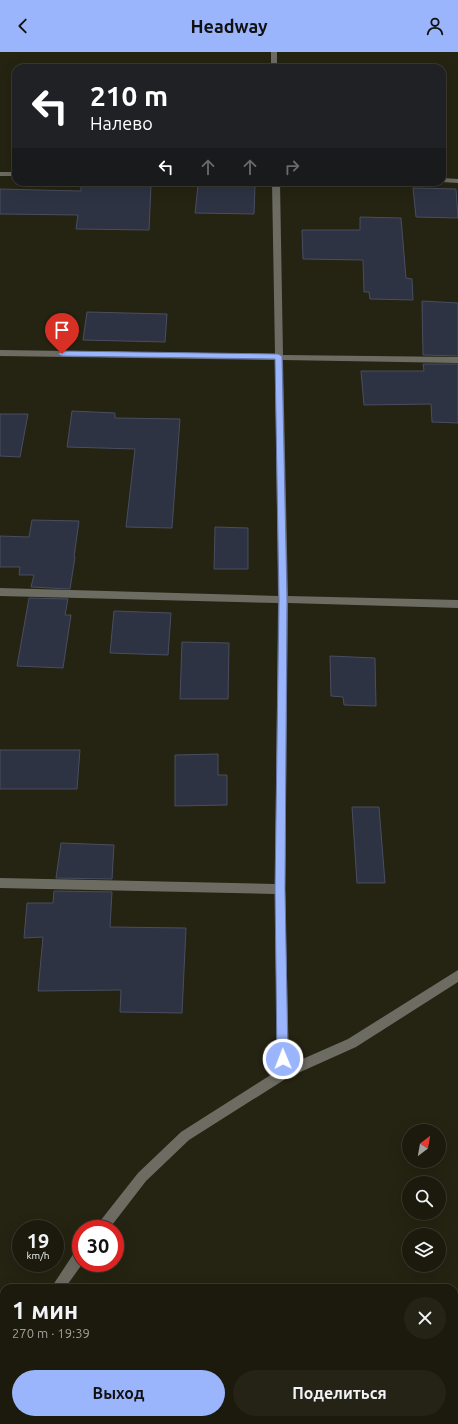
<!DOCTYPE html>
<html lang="ru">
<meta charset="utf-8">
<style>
:root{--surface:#1c1a0d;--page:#252316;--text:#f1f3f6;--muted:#a0a19d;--line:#3a382e;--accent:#9bb5fd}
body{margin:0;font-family:Ubuntu,sans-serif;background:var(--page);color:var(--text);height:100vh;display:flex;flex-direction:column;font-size:15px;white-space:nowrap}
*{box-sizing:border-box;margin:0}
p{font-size:13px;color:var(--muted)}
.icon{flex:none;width:22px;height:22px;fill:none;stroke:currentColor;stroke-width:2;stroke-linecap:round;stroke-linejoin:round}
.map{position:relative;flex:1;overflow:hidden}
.panel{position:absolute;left:0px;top:1232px;width:458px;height:140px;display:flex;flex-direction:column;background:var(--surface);border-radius:12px 12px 0 0;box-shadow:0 4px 16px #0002,0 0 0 1px var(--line)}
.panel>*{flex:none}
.hud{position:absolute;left:12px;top:12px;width:434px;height:122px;border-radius:12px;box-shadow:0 4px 16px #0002,0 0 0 1px var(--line);background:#202124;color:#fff;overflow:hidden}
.needle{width:26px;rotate:31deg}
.controls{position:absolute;left:402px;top:1072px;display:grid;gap:8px}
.controls a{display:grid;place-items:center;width:44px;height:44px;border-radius:50%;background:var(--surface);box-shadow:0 4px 16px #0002,0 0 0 1px var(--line);font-size:20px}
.speed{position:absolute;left:12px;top:1168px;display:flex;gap:8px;font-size:20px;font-weight:700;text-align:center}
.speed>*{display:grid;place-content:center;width:52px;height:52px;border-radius:50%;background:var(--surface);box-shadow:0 4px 16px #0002,0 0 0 1px var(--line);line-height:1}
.speed small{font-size:10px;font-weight:400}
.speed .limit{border:6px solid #d22;background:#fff;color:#111}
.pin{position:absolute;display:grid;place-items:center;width:34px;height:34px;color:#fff;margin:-41px -17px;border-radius:50% 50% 50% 0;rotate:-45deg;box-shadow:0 0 4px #0007}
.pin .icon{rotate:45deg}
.me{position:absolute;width:44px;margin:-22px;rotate:359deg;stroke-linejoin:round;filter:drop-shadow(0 0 3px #0008)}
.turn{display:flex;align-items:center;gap:14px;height:84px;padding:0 12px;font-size:18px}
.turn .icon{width:52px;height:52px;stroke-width:2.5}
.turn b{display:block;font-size:28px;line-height:34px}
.lanes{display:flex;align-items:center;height:38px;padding:0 12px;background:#0003;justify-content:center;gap:20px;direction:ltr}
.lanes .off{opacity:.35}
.round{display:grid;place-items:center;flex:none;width:42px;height:42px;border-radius:21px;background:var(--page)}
.head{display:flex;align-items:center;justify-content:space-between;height:68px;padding:0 12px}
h1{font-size:24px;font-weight:700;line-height:30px}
.button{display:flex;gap:8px;margin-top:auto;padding:8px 12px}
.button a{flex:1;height:46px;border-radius:24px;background:var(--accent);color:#111;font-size:16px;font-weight:700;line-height:46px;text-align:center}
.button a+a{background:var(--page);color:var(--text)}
header{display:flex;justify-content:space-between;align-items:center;height:52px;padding:0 12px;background:var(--accent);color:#111;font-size:18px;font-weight:700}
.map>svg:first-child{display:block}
.building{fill:#2d3343;stroke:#484e60}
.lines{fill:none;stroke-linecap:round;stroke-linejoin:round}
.street{fill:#6d6c63;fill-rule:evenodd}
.route{fill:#9bb5fd;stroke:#6576a4}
</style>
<header><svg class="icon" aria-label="back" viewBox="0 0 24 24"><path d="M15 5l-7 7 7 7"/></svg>Headway<svg class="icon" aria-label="person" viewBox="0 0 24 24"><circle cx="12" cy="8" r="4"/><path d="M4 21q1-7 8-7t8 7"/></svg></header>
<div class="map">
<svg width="458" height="1372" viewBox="0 0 458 1372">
<rect width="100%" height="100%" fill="#252311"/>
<path class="building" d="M 151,133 L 149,178 L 76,177 L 78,163 L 0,162 L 0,137 L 81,139 L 81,134 Z
M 198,133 L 255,134 L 254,162 L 195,161 Z
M 413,136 L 456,137 L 458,166 L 416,165 Z
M 360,165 L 401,166 L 406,226 L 412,227 L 413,248 L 370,247 L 369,240 L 364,240 L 363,208 L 303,207 L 302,178 L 360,178 Z
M 422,249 L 458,251 L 458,304 L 423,303 Z
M 87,260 L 167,262 L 165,290 L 83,288 Z
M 423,312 L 458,312 L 458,371 L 432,370 L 431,352 L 364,353 L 361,319 L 424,319 Z
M 72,359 L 115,361 L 115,366 L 180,367 L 172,476 L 126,475 L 135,397 L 67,395 Z
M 0,362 L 28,362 L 20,405 L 0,404 Z
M 32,468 L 79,469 L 74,505 L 75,505 L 70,537 L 31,535 L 34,523 L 19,523 L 20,515 L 0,515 L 0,484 L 29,485 Z
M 215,475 L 248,476 L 248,517 L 214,517 Z
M 29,546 L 68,547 L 65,563 L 71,563 L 63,616 L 17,614 Z
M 114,559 L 171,561 L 168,603 L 110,601 Z
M 182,590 L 229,591 L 228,647 L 180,647 Z
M 330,604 L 375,606 L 376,654 L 344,653 L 343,645 L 331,644 Z
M 0,698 L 80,698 L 77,737 L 0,737 Z
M 218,702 L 218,723 L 227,723 L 227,753 L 175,754 L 175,703 Z
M 352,755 L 379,755 L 385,831 L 357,831 Z
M 61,791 L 114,793 L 112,827 L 56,826 Z
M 54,839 L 112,840 L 110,875 L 186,876 L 182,961 L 120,960 L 121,938 L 38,939 L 43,885 L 24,886 L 27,851 L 53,851 Z"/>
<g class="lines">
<path class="street" d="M 271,0 L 277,0 L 277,16 L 271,16 Z
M 0,120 L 16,120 L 16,124 L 0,124 Z
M 442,126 L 458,127 L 458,131 L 442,130 Z
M 272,130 L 280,130 L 283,303 L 458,305 L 458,311 L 283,308 L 288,544 L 458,548 L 458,556 L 288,551 L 285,837 L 289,1013 L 348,987 L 458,918 L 458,930 L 356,995 L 287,1026 L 189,1088 L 146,1129 L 109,1177 L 95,1177 L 97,1173 L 138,1121 L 181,1080 L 277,1019 L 275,842 L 0,836 L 0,826 L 275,832 L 278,551 L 0,544 L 0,536 L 278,544 L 275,308 L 0,304 L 0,298 L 275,302 Z
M 81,1197 L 81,1211 L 83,1211 L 65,1236 L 51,1236 L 76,1198 Z
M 4,1321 L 4,1340 L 0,1342 L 0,1323 Z"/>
</g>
<path class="route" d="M 62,299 L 278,302 L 282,304 L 287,548 L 285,837 L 288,1007 L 287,1011 L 283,1012 L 279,1011 L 277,1007 L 275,837 L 279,548 L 275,307 L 62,304 L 58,302 Z"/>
</svg>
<div class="controls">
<a><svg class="needle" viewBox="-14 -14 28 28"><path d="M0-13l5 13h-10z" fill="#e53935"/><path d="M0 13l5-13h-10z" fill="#a0a19d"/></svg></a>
<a><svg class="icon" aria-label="search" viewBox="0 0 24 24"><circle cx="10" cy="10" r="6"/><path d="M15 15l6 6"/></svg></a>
<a><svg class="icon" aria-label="layers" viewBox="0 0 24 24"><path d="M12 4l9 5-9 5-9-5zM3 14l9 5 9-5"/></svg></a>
</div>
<div class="speed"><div>19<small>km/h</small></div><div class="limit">30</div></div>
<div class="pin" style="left:62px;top:302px;background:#d93025"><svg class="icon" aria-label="arrive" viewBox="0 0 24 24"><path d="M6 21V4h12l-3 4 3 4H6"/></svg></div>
<svg class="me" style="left:283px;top:1007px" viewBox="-20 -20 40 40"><circle r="17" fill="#9bb5fd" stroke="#fff" stroke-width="3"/><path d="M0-11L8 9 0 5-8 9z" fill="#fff"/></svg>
<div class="hud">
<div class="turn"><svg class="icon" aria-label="left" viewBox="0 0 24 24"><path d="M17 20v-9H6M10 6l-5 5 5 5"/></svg><div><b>210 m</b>Налево</div></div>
<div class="lanes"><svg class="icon" aria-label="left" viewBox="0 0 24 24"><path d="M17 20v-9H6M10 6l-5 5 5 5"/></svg><svg class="icon off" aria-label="ahead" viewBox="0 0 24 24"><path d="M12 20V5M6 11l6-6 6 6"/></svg><svg class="icon off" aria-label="ahead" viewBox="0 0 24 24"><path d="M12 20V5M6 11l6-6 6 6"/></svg><svg class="icon off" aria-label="right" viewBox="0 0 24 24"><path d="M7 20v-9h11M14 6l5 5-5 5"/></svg></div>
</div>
<section class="panel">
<div class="head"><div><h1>1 мин</h1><p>270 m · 19:39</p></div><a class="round"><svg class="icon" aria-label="close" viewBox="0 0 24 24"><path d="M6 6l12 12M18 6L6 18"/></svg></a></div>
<div class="button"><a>Выход</a><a>Поделиться</a></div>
</section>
</div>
